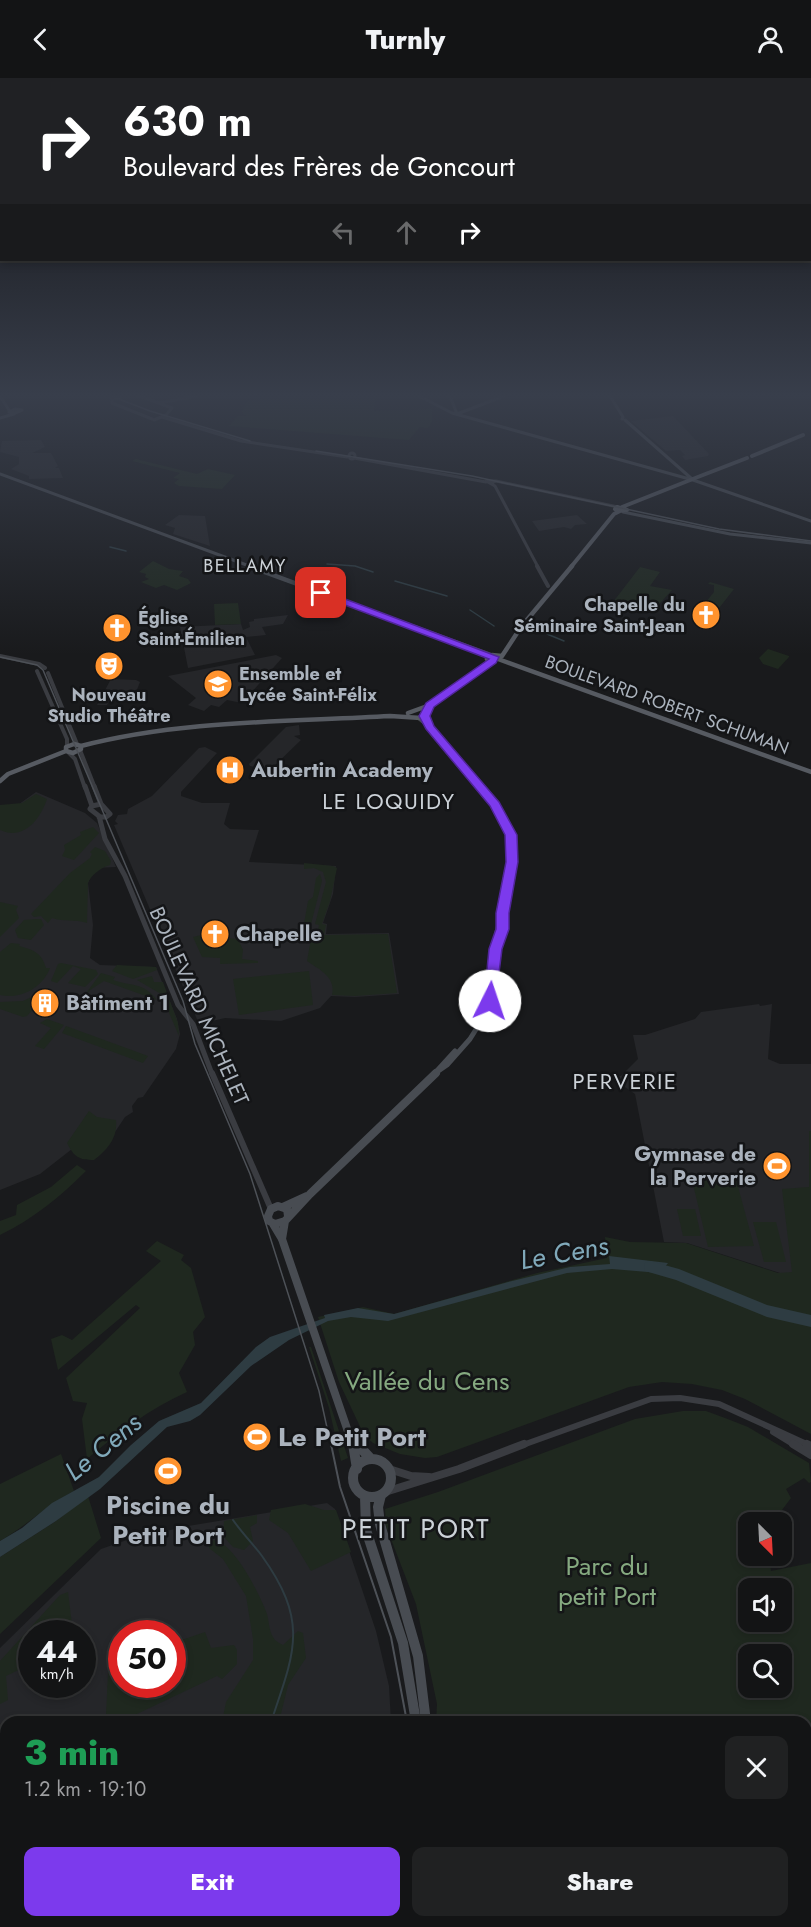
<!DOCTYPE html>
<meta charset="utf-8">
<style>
:root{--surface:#131415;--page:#202122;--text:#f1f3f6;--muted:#9d9ea0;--line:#323334;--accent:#7c3aed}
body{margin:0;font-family:Jost,sans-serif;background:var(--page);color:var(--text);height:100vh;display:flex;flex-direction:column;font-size:22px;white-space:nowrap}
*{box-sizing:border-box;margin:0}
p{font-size:20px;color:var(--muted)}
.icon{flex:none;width:33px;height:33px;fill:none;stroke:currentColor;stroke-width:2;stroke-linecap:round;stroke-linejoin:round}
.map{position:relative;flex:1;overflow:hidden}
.side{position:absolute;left:0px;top:1638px;width:812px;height:212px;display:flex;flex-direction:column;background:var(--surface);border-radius:18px 18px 0 0;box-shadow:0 3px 9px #0003,0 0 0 2px var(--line)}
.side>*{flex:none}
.banner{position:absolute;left:0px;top:0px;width:812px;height:183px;box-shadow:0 3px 9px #0003,0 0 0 2px var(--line);background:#202124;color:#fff;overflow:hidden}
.needle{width:39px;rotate:156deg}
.fabs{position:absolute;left:738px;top:1434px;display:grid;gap:12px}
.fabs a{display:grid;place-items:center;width:54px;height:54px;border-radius:12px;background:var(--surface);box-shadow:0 3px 9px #0003,0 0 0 2px var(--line);font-size:30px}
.speed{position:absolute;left:18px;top:1542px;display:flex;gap:12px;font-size:30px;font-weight:700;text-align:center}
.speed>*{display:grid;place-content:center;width:78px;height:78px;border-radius:50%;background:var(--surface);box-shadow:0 3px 9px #0003,0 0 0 2px var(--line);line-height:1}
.speed small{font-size:15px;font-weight:400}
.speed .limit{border:9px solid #d22;background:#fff;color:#111}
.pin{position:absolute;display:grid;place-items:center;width:51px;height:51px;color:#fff;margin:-26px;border-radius:12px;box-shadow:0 3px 9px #0006}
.me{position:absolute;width:66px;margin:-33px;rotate:4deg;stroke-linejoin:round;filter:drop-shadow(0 0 4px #0008)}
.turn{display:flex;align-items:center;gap:21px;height:126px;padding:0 24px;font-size:27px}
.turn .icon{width:78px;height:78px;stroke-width:2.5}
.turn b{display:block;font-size:42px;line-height:51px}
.lanes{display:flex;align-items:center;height:57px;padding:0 24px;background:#0003;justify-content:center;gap:30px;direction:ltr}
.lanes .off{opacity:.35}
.round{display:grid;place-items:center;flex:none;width:63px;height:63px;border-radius:12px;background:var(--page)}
.headline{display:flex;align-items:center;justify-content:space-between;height:102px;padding:0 24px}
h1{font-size:36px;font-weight:800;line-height:45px;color:#1e9e55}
.action{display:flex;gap:12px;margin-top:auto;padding:12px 24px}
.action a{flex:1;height:69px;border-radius:12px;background:var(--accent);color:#fff;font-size:24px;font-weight:800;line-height:69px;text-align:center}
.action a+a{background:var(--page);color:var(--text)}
header{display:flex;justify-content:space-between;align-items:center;height:78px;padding:0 24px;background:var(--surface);font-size:27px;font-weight:800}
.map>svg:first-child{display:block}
.built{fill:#252629;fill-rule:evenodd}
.green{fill:#1f281f;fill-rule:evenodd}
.water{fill:#2e3c42}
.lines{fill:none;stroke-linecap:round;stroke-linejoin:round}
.stream-far1{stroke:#2e3c42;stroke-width:1.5}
.stream{stroke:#2e3c42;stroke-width:2}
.river{fill:#2e3c42;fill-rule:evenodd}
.tertiary-far4{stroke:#3a3c41;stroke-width:3}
.tertiary-far3{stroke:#3a3c41;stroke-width:4}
.tertiary-far2{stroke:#3a3c41;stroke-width:5}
.tertiary-far1{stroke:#3a3c41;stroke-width:6}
.tertiary{stroke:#3a3c41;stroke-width:8}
.secondary-far4{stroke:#484c52;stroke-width:3}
.secondary-far3{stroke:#484c52;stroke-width:4.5}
.secondary-far2{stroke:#484c52;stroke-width:5}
.secondary-far1{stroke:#484c52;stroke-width:8}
.secondary{stroke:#484c52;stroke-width:10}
.primary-far1{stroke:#565a61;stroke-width:4}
.primary{stroke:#565a61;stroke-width:4.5}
.tram-far1{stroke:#4d5157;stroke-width:1.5}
.tram{stroke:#4d5157;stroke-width:2}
.route{fill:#7c3aed;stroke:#51269a;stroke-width:1.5}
.labels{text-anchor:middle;stroke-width:5;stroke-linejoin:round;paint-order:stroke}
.far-neighbourhood-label{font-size:18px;letter-spacing:1.5px;fill:#ccd2d8;stroke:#141517}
.far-poi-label{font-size:18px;font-weight:bold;fill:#abb3bd;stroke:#141517;text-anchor:start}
.far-street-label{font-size:18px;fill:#abb3bd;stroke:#141517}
.poi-label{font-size:21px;font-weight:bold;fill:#abb3bd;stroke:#141517;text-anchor:start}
.street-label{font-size:21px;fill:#abb3bd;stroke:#141517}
.neighbourhood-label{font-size:22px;letter-spacing:1.5px;fill:#ccd2d8;stroke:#141517}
.near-park-label{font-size:26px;fill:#85a980;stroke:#141517}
.near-poi-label{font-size:26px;font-weight:bold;fill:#abb3bd;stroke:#141517;text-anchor:start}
.near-water-label{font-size:27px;font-style:italic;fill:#80a9ba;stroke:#141517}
.near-neighbourhood-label{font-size:27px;letter-spacing:1.5px;fill:#ccd2d8;stroke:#141517}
</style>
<header><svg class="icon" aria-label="back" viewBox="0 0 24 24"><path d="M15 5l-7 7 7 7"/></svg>Turnly<svg class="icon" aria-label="person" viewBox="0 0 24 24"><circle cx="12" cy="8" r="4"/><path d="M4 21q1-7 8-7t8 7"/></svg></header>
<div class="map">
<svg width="811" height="1849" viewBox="0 0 811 1849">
<rect width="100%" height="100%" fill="#191a1c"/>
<path class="built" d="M 673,338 L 709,376 L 708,378 L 685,382 L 682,378 L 685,377 L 680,372 L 666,373 L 631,343 Z
M 41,362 L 45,369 L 32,375 L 51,375 L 58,388 L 55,390 L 59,390 L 63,400 L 29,401 L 29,398 L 11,391 L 19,386 L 19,379 L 0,374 L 2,363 Z
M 179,437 L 205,438 L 210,468 L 173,456 L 175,450 L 165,447 Z
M 577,437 L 587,446 L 575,447 L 571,451 L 564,449 L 539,453 L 532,443 Z
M 288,537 L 283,546 L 262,549 L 266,557 L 246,559 L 255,577 L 188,590 L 180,549 L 241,546 L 243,552 L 250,549 L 249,544 L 254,543 L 254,541 Z
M 276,577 L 282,580 L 242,625 L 227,622 L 219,629 L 211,627 L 204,633 L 188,627 L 196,620 L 168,598 Z
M 111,601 L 136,602 L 140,604 L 133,622 L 110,621 L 107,627 L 97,627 Z
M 299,647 L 300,657 L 294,658 L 301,662 L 270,692 L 250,688 L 249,686 L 286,649 Z
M 205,669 L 217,675 L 181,714 L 181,718 L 202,725 L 230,725 L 224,746 L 230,751 L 259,752 L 249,784 L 336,788 L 333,816 L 323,845 L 327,846 L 326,856 L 389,855 L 399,916 L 355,919 L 331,918 L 320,930 L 281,943 L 225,940 L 199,946 L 114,747 L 118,746 L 115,743 L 118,737 L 127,736 L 128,731 L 152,718 L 199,670 Z
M 36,714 L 85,735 L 97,745 L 116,789 L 94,790 L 88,805 L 93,847 L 90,880 L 100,887 L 156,889 L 177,941 L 180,956 L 176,971 L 143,1019 L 138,1020 L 132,1028 L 133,1034 L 125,1039 L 115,1054 L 72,1071 L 40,1096 L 0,1112 L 0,731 L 8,734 Z
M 759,926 L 760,928 L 772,926 L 768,981 L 780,986 L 811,986 L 811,1205 L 687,1165 L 664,1164 L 635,1016 L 609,998 L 621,998 L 638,981 L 633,957 L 645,957 L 695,941 L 701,934 Z
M 327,1425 L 335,1431 L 376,1553 L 389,1608 L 391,1644 L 6,1644 L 6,1844 L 360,1844 L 358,1849 L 0,1849 L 0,1570 L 101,1471 L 127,1462 L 188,1448 ZM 32,1556 L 82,1556 L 82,1606 L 32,1606 ZM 122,1556 L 172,1556 L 172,1606 L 122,1606 Z
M 487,1844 L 639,1844 L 640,1849 L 460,1849 Z"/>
<path class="green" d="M 355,318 L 376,320 L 374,333 L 432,331 L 432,344 L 428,350 L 420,349 L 409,362 L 229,348 L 238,338 L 251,338 L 244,337 L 242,333 L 247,322 Z
M 136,381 L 197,396 L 208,391 L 235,397 L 222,411 L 179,408 L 174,405 L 179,401 L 173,400 L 180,395 L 132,383 Z
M 153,483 L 169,491 L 183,493 L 179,498 L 188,501 L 191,505 L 177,512 L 164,507 L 156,510 L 141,504 L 149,501 L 145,499 L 146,496 L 139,494 Z
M 640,489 L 660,494 L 650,508 L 672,512 L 653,533 L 630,526 L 623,532 L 610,528 Z
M 710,504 L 734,511 L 716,534 L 701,530 L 714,514 L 714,507 L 708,506 Z
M 238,525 L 241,546 L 215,547 L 214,526 Z
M 768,571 L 789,578 L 789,579 L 778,591 L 763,586 L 759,580 Z
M 36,716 L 47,721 C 40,742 23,763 0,752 L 0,727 L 22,725 Z
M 93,749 L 99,755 L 74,782 L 62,778 L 65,772 L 64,767 L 81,757 L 80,754 Z
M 95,769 L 105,773 L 111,783 L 110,787 C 102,789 91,797 88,805 L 87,845 C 75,841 64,844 52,840 L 48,845 L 41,838 L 34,839 L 31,836 L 70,795 L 90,780 L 92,776 L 90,774 Z
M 304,785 L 333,788 L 337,790 L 330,823 L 322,846 L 326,847 L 324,857 L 388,856 L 397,915 L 355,918 L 332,917 C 336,899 320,892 307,883 L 312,855 L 317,856 L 319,847 L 315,846 L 326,804 L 323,794 L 314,790 L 304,791 Z
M 320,796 L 322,803 L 311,846 L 304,846 L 308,823 L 313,819 L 316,800 Z
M 0,824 L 18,828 L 16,832 L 19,840 L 0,859 Z
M 37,841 L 41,841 L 44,847 L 31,862 L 18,860 L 15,852 L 24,842 Z
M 210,855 L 212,859 L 238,861 L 243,872 L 242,881 L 258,883 L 258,885 L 220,886 L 220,880 L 202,879 L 193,859 Z
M 11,865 L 20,866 L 19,868 C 34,872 42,875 46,890 L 50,890 C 43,909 21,922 0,917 L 0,874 Z
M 61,885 L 96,892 L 98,896 L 85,909 L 68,905 L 81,891 L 73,888 L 57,905 L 51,903 L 58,886 Z
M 117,887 L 156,889 L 157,892 L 133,901 L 112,893 Z
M 309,893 L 313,927 L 239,937 L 233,901 Z
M 101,895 L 115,899 L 113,902 C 129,908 144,904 157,922 L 104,903 L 90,912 L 80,928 L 68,924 L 75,916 L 84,918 Z
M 152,898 L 154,904 L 163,904 L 178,945 L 179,958 L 161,916 L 137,902 Z
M 44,913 L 49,914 L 27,938 L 23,939 L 0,931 L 0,924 L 23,923 Z
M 47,941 L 64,947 L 44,971 L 35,968 L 51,950 L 40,945 Z
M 66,948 L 148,978 L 143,985 L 62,955 Z
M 89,1033 L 97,1039 L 116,1042 C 118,1060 107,1072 94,1082 C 79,1082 74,1079 67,1065 Z
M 809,1053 L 811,1053 L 811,1356 L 745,1321 L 722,1312 L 692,1306 L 662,1304 L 629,1309 L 437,1379 L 425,1380 L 400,1376 L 373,1365 L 364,1357 L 339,1304 L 318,1239 L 363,1229 L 394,1236 L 537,1195 L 607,1180 L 605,1159 L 630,1164 L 686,1165 L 778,1195 L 792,1194 L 782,1111 L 809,1109 Z
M 77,1087 L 86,1093 C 60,1119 33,1141 0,1157 L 0,1143 L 16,1137 L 17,1127 L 51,1109 Z
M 736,1101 L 754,1168 L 708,1169 L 692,1102 Z
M 677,1131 L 695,1131 L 701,1158 L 683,1158 Z
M 753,1144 L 776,1144 L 786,1184 L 764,1184 Z
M 157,1163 L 184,1177 L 181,1182 L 191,1190 L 205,1239 L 193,1254 L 195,1267 L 179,1295 L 187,1314 C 149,1331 118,1355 87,1381 L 82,1341 L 87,1325 L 73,1323 L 66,1300 L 140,1230 L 136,1227 L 58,1292 L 51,1261 L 62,1257 L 72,1262 L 161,1183 L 146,1173 Z
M 309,1269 L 311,1269 L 348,1380 L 341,1383 L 329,1330 Z
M 683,1333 L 706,1333 L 725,1340 L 748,1349 L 809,1385 L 811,1404 L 809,1405 L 804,1400 L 786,1411 L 791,1420 L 773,1444 L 748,1444 L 748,1478 L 769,1478 L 771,1493 L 811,1485 L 811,1849 L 643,1849 L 643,1844 L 806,1844 L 806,1644 L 436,1644 L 437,1626 L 416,1526 L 386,1448 L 385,1431 L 438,1414 L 635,1341 ZM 782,1510 L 782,1544 L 748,1544 L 748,1510 ZM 748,1576 L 782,1576 L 782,1610 L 748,1610 Z
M 61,1376 L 74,1413 C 47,1427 26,1448 0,1463 L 0,1406 Z
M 88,1418 L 101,1460 L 0,1556 L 0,1479 L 56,1443 Z
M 305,1426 L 324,1432 L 336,1432 L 351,1474 L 311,1493 L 288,1455 L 269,1442 L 271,1432 Z
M 257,1437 L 257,1445 L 250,1449 L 253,1463 L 244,1472 L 233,1469 L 223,1458 L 224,1443 Z
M 214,1462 C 235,1466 260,1517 267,1536 C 269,1543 269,1553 273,1559 C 275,1563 279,1565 283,1567 L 298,1553 L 303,1555 L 306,1580 L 288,1607 L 279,1644 L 222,1644 L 226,1624 L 253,1582 L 253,1561 L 246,1518 L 223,1481 L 209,1470 L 209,1465 Z
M 68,1514 L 73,1555 L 32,1556 L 31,1586 L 6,1598 L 8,1622 L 0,1626 L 0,1583 L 60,1517 Z
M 205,1554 L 211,1570 L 234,1567 L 237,1572 L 237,1586 L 222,1601 L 217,1598 L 120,1644 L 103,1644 L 106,1637 L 109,1574 L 121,1566 L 122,1606 L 172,1606 L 173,1565 Z"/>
<path class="water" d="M 609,1178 L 668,1185 L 660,1195 L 612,1191 L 567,1195 L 388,1243 L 351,1239 L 328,1243 L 289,1262 L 251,1288 L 200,1337 L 190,1343 L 167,1349 L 100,1411 L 56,1443 L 0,1479 L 0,1463 L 22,1450 L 52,1425 L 99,1399 L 131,1367 L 159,1343 L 201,1325 L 256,1269 L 270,1259 L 325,1240 L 324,1237 L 358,1230 L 394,1236 L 512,1203 L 570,1189 L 610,1186 Z"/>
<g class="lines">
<path class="stream-far1" d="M 110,469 L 126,473
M 327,486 L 355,488 L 373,494
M 395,503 L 447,518
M 470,532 L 494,548
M 547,556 L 564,563"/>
<path class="stream" d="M 233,1442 C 242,1455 253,1466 262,1478 C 309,1544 295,1573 271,1644
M 235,1844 L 237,1849"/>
<path class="river" d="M 650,1183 L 679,1191 L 767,1227 L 811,1237 L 811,1249 L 767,1239 L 676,1202 L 645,1193 L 644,1189 L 645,1185 Z"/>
<path class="tertiary-far4" d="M 140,318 L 172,330 L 166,337 L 154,342
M 116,319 L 120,320 L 111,321 Z
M 112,322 L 112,325 L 152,341
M 159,325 L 197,318
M 162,339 L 241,363 L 347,379
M349 378a3 3 0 1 1 6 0a3 3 0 1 1-6 0Z
M 354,380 L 486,404
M 496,403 L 618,429
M 492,405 L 496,403 L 486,403 L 495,408 L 538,489"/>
<path class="tertiary-far3" d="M 537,488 L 548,508
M 0,578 L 39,586 L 45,590
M 37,593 L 67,661 L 67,668
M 48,595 L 77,666
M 80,672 L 95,710
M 69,675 L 75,681 L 85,710"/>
<path class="tertiary-far2" d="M 85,708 L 92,728
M 94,708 L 101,726 L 110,736 L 106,739 L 99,739
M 101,726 L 92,728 L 90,731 L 99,738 L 105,761 L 125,798 L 178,927 L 193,946 L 212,996"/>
<path class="tertiary-far1" d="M 212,995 L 271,1131
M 773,1354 L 796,1368
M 520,1368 L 651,1321 L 680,1320 L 719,1326 L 811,1368"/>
<path class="tertiary" d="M 793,1366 L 811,1377
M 807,1366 L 811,1368
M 389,1391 L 411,1398 L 429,1399
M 385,1414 L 459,1391 L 524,1366"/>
<path class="secondary-far4" d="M 0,318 L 9,332
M 419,318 L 452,335 L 693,402 L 811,443
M 450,318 L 457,336
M 610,318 L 623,339 L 622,341
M 15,331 L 22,332 L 15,335 L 9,334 Z
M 457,336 L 504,318
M 0,340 L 14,336
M 625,342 L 692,401
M 0,396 L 252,489
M 623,434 L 730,456 L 811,465"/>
<path class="secondary-far3" d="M 248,488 L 491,577
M 419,640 L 430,649 L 468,696
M 466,694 L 478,710"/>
<path class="secondary-far2" d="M 477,708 C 485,717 495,726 502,736 C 524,774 504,820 496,859
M 434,996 L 455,973
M 434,996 L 447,987 L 470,961 L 485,937 L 502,835"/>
<path class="secondary-far1" d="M 283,1129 L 307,1118
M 288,1138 L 287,1131 L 278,1128 L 271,1131 L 268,1138 L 269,1143 L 275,1146 L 285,1143 L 310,1116 L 436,995
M 273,1146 L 282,1161 L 353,1368
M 282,1161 L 285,1143
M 352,1361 L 359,1368"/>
<path class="secondary" d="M 353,1366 L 357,1391
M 357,1366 L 371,1381
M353 1400a19 19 0 1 1 38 0a19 19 0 1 1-38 0Z
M 381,1417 L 378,1429 L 380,1446 L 418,1578 L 426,1644
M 365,1418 L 366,1452 L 403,1565 L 416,1644
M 422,1844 L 423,1849
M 432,1844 L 433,1849"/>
<path class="primary-far1" d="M 752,378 L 803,357
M 703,397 L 747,380
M 617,429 L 627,432 L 618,433 L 615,431 Z
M 622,429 L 708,395
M 571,489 L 614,436 L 620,433"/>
<path class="primary" d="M 502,578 L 521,549 L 572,488
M 487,581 L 492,577 L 502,578
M 498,581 L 811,694
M 408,635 L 430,627 L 494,582
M 81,668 C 181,642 287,644 390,638 L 421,640 L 430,627
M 66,673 L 66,669 L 74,666 L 81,668
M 66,673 L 73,675 L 81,671 L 81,668
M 0,703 L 8,696 L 66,673"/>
<path class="tram-far1" d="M 111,318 L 150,333 L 250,363
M 316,373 L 472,398 L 719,451 L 811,463
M 0,579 L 37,587 L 43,592 L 183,923 L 195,966 L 250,1096 L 319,1313 L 331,1368"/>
<path class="tram" d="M 331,1366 L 340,1409 L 391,1559 L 407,1644
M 373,1849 L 374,1844"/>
</g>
<linearGradient id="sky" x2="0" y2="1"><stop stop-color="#0e0e0f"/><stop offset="0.55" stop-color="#383e4b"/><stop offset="1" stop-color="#383e4b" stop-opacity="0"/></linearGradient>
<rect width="811" height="577" fill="url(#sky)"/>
<path class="route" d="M 318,513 L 324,513 L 499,579 L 496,585 L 434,629 L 430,638 L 434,648 L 499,724 L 517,757 L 518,784 L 509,835 L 509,851 L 502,871 L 495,927 L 490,928 L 484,923 L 489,871 L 496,851 L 496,835 L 506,784 L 505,757 L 490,728 L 426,651 L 419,638 L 426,625 L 489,581 L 318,517 Z"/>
<defs>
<g id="church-disc" transform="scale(1.5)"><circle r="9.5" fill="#ff932e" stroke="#141517"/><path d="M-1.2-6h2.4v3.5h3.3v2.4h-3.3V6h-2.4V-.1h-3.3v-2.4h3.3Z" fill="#fff"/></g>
<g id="theatre-disc" transform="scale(1.5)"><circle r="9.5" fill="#ff932e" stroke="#141517"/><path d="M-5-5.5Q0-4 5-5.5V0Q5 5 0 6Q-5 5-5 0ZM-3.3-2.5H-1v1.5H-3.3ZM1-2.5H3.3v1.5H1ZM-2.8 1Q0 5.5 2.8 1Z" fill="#fff"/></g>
<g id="school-disc" transform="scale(1.5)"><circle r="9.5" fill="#ff932e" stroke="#141517"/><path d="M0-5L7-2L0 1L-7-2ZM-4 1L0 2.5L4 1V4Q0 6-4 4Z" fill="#fff"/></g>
<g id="hospital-disc" transform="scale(1.5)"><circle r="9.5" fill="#ff932e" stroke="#141517"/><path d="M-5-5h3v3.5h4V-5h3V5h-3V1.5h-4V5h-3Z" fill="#fff"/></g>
<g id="building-disc" transform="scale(1.5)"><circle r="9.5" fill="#ff932e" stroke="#141517"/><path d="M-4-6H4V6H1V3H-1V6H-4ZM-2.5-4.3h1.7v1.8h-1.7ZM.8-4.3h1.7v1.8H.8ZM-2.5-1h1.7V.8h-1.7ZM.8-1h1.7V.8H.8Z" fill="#fff"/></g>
<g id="stadium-disc" transform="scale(1.5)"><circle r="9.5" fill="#ff932e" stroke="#141517"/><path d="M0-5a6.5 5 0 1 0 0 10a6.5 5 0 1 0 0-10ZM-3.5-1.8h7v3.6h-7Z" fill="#fff"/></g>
</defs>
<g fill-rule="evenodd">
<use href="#church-disc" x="706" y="537"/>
<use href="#church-disc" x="117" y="550"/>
<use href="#theatre-disc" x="109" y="588"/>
<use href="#school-disc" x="218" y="606"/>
<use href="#hospital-disc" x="230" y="692"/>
<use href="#church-disc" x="215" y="856"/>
<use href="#building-disc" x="45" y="925"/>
<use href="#stadium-disc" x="777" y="1088"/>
<use href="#stadium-disc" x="257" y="1359"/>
<use href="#stadium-disc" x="168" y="1393"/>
</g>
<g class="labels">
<g class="far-neighbourhood-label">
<text x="245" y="494">BELLAMY</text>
</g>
<g class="far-poi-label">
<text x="685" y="533" text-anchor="end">Chapelle du<tspan x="685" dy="21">Séminaire Saint-Jean</tspan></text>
<text x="138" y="546">Église<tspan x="138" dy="21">Saint-Émilien</tspan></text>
<text x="239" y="602">Ensemble et<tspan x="239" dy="21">Lycée Saint-Félix</tspan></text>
<text x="109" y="623" text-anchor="middle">Nouveau<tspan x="109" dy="21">Studio Théâtre</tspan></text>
</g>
<g class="far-street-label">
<text transform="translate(667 627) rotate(20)" y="6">BOULEVARD ROBERT SCHUMAN</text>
</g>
<g class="poi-label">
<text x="251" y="699">Aubertin Academy</text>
<text x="236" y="863">Chapelle</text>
<text x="66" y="932">Bâtiment 1</text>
<text x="756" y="1083" text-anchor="end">Gymnase de<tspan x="756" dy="24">la Perverie</tspan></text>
</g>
<g class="street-label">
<text transform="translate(199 928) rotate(66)" y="7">BOULEVARD MICHELET</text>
</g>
<g class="neighbourhood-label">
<text x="389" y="731">LE LOQUIDY</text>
<text x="625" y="1011">PERVERIE</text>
</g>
<g class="near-park-label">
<text x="427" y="1312">Vallée du Cens</text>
<text x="607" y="1497">Parc du<tspan x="607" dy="30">petit Port</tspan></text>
</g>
<g class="near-poi-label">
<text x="278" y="1368">Le Petit Port</text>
<text x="168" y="1436" text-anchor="middle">Piscine du<tspan x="168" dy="30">Petit Port</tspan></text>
</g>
<g class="near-water-label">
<text transform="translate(564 1175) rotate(-10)" y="9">Le Cens</text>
<text transform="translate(103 1369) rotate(-39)" y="9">Le Cens</text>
</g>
<g class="near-neighbourhood-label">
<text x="416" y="1460">PETIT PORT</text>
</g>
</g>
</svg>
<div class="fabs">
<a><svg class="needle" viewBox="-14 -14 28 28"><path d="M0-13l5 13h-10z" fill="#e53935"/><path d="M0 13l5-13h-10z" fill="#9d9ea0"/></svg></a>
<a><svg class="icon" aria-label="sound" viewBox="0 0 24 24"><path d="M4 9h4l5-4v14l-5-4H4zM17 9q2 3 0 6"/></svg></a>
<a><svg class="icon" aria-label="search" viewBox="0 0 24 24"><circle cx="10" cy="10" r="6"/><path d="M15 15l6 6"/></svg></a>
</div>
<div class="speed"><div>44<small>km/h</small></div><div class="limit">50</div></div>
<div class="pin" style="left:321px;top:515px;background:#d93025"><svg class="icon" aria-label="arrive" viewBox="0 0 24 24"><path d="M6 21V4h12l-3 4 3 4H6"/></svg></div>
<svg class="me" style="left:490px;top:923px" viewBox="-20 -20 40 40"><circle r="19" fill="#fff"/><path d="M0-13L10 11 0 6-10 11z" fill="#7c3aed"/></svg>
<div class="banner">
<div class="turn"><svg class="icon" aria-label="right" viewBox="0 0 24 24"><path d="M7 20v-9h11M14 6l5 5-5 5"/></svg><div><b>630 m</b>Boulevard des Frères de Goncourt</div></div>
<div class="lanes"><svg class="icon off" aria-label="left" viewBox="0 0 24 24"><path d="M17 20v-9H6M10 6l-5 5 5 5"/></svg><svg class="icon off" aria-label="ahead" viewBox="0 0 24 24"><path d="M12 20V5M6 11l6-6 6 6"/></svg><svg class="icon" aria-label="right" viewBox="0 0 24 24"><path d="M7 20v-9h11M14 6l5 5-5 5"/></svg></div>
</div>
<section class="side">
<div class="headline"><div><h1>3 min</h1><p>1.2 km · 19:10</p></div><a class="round"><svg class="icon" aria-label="close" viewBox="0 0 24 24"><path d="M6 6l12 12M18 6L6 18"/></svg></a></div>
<div class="action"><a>Exit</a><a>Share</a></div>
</section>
</div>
